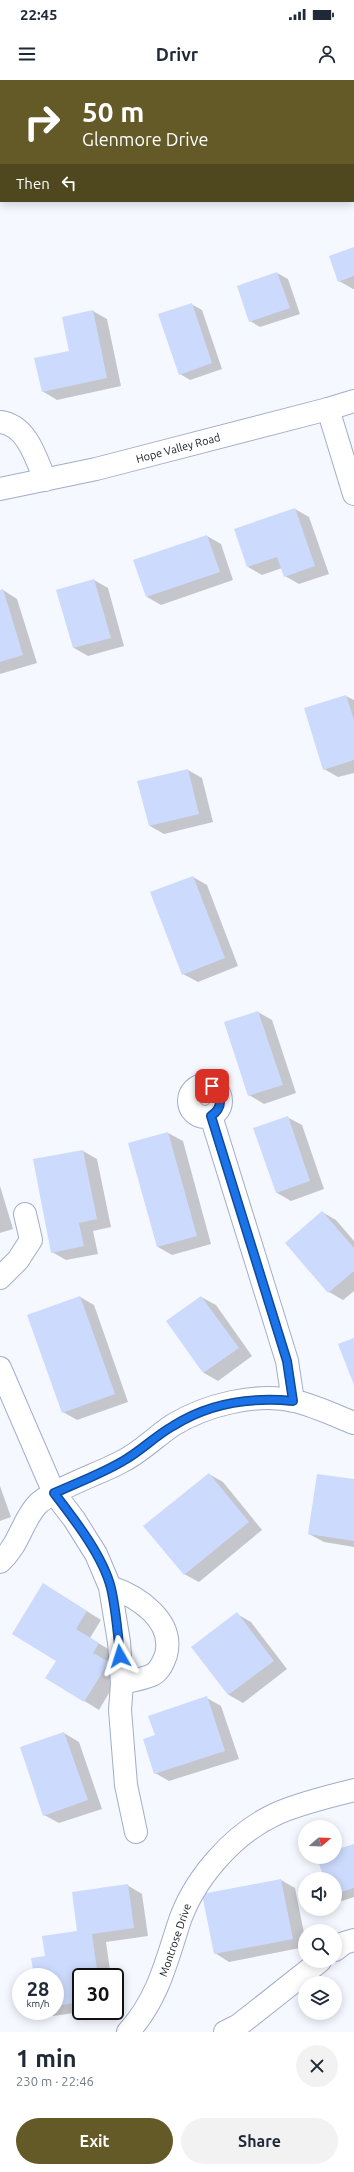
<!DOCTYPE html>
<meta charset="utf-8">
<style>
:root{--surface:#fff;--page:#f2f2f3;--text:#1f2937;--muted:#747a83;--accent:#635a27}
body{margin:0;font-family:Ubuntu,sans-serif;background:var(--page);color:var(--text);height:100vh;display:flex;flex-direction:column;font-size:15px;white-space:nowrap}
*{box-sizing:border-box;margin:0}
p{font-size:13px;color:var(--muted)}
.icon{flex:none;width:22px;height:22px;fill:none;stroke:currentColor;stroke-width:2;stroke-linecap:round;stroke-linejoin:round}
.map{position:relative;height:1952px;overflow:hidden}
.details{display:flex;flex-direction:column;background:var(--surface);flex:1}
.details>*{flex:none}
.banner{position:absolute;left:0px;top:0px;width:354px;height:122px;box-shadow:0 2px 10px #0003;background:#635a27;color:#fff;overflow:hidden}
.needle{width:26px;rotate:71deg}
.fabs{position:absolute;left:298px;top:1740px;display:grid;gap:8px}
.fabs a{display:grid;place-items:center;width:44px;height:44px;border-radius:50%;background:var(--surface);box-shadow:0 2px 10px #0003;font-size:20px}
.speed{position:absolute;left:12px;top:1888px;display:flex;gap:8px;font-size:20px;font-weight:700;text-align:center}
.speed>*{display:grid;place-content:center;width:52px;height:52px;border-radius:50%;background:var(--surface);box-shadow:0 2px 10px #0003;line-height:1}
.speed small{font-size:10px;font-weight:400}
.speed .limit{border:2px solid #111;border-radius:6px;background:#fff;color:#111}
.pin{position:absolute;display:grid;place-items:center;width:34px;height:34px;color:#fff;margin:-17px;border-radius:8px;box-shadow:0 2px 6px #0006}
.me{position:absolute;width:44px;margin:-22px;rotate:354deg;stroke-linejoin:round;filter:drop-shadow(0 0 3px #0008)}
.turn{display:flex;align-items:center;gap:14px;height:84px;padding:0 16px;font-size:18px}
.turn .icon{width:52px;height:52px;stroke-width:2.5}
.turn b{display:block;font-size:28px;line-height:34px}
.then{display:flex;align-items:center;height:38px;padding:0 16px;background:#0003;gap:8px;font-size:15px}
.round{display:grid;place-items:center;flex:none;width:42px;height:42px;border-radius:21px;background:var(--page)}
.head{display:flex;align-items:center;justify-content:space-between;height:68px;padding:0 16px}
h1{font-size:24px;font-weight:700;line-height:30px}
.cta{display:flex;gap:8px;margin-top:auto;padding:8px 16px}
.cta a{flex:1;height:46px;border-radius:24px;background:var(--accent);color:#fff;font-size:16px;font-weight:700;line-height:46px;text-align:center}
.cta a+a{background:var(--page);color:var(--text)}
.status{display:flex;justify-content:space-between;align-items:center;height:28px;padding:0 20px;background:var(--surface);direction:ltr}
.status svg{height:11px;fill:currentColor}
header{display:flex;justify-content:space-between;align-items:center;height:52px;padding:0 16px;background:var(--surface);font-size:18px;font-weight:700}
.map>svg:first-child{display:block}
.shadow{fill:#0003}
.building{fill:#ccdafd}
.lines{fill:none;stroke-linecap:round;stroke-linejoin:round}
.minor-casing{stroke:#a1adcb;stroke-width:24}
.major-casing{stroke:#a1adcb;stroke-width:24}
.minor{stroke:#fff;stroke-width:22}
.major{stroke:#fff;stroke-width:22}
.route-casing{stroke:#114b97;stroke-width:10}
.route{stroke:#1a73e8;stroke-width:7}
.labels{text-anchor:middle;stroke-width:3;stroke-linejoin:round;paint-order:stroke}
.street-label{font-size:11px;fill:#141823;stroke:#fff}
</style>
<div class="status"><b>22:45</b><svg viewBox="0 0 49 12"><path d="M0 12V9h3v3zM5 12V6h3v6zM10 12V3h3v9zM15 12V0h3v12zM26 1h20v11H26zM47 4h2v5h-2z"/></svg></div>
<header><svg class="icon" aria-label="menu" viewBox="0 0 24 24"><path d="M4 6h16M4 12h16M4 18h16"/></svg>Drivr<svg class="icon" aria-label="person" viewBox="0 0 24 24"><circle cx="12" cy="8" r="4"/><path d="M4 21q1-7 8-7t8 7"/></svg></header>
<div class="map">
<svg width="354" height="1952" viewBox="0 0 354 1952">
<rect width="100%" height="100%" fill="#f5f8fe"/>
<path class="shadow" d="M 174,0 L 181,0 L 183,1 L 172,1 Z
M 207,0 L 246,0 L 247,1 L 207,1 Z
M 257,0 L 304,0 L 305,1 L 257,1 Z
M 1,44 L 1,88 L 0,88 L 0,45 Z
M 354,168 L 354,209 L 353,209 L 339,201 Z
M 277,193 L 288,199 L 300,234 L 260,247 L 250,241 Z
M 191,224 L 202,230 L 222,289 L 190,300 L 180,294 Z
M 93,231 L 107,239 L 121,306 L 57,320 L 42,311 L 70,272 Z
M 295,429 L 309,437 L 329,494 L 299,504 L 285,496 L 282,488 L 262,495 L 248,487 Z
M 207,456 L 221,464 L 233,500 L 161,525 L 147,517 Z
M 94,500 L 108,508 L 124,566 L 88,576 L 74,568 L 58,511 Z
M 3,510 L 17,519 L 37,583 L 0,594 L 0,511 Z
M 346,616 L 354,620 L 354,693 L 338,697 L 324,689 Z
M 188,690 L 202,698 L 213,742 L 164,754 L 150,746 Z
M 193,797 L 207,805 L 238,886 L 198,902 L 183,894 Z
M 258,932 L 272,940 L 296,1013 L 264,1024 L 249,1015 Z
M 287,1037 L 302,1045 L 324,1109 L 291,1121 L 277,1113 Z
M 168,1053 L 183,1061 L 211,1164 L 172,1175 L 158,1167 Z
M 83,1071 L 97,1079 L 111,1147 L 93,1151 L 98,1174 L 66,1180 L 52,1172 Z
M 0,1106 L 13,1149 L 0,1153 Z
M 322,1132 L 336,1140 L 354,1161 L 354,1211 L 343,1220 L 329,1212 Z
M 80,1217 L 94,1225 L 128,1322 L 77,1340 L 63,1332 Z
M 201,1217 L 216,1225 L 252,1276 L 218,1301 L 204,1293 L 167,1241 Z
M 209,1394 L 223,1402 L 262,1450 L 199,1502 L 184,1494 Z
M 354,1400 L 354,1467 L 324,1462 L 309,1454 Z
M 0,1406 L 11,1437 L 0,1441 Z
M 58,1513 L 101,1540 L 90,1558 L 113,1572 L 107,1582 L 122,1591 L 99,1630 L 47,1598 L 58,1580 Z
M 237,1534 L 251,1542 L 287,1589 L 243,1623 L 229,1615 L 193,1567 Z
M 207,1618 L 221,1626 L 239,1679 L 169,1701 L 155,1693 L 156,1656 Z
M 64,1653 L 79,1662 L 102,1729 L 59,1743 L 44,1735 Z
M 354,1765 L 354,1817 L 342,1821 L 335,1818 L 335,1799 L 325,1799 L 335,1777 L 335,1771 Z
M 281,1800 L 295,1808 L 305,1858 L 305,1867 L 229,1882 L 215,1873 Z
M 127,1805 L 142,1814 L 148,1856 L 106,1862 L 111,1897 L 81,1897 L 81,1931 L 88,1931 L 53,1936 L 45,1931 L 55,1931 L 55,1897 L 35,1897 L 46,1877 L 78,1852 Z"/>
<path class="building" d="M 354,167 L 354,196 L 338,202 L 329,176 Z
M 277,192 L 290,228 L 249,242 L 237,206 Z
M 192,223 L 212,283 L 179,295 L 158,234 Z
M 93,230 L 107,298 L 42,312 L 34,278 L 69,271 L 62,237 Z
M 295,428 L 315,486 L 284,497 L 277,477 L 247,487 L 234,449 Z
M 207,455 L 220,492 L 146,517 L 133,480 Z
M 94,499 L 111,558 L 73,568 L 56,510 Z
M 3,509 L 23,575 L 0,582 L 0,510 Z
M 346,615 L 354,640 L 354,680 L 323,690 L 304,628 Z
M 188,689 L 199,734 L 149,746 L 137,701 Z
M 193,796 L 225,878 L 182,895 L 150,812 Z
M 258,931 L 283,1005 L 248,1016 L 224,942 Z
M 288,1036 L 310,1101 L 276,1113 L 253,1048 Z
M 168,1052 L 197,1156 L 157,1167 L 128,1063 Z
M 83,1070 L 97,1139 L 79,1143 L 84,1166 L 51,1173 L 33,1079 Z
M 322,1131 L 354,1168 L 354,1191 L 328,1213 L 285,1163 Z
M 80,1216 L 115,1314 L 62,1333 L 27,1235 Z
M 201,1216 L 239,1268 L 203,1293 L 166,1241 Z
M 354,1258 L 354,1305 L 338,1264 Z
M 209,1393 L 249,1442 L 184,1495 L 143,1446 Z
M 317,1394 L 354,1399 L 354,1461 L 308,1454 Z
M 43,1503 L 87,1531 L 76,1549 L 99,1563 L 93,1573 L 109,1582 L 84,1622 L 45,1598 L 56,1581 L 12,1554 Z
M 237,1532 L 274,1581 L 228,1615 L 191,1567 Z
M 207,1616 L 225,1671 L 154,1694 L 143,1659 L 155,1655 L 148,1636 Z
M 64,1652 L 88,1720 L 43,1736 L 20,1667 Z
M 354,1764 L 354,1808 L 335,1814 L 335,1799 L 324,1799 L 317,1777 L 335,1777 L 335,1770 Z
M 281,1799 L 293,1859 L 214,1874 L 202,1814 Z
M 128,1804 L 134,1848 L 92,1854 L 98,1897 L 81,1897 L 81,1922 L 55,1926 L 55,1897 L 34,1897 L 31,1878 L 45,1876 L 42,1856 L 77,1851 L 72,1812 Z"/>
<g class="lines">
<g class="minor-casing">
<path id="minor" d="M 328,329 L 354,414
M 0,342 C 27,345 36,378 45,400
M189 1021a16 16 0 1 1 32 0a16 16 0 1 1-32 0Z
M 211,1036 L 287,1281 L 293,1321
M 0,1198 L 18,1180 L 31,1160 L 25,1134
M 0,1288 L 54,1413 L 74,1439 L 96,1474 L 110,1507 L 119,1562 L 122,1603 L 120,1630 L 126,1705 L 136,1752
M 0,1482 C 19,1465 21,1444 36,1426 C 48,1411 101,1393 121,1382 C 140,1373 155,1357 173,1345 C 206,1325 256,1312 295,1321 C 315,1326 334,1335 354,1343
M 110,1507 C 137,1516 175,1540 166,1575 C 163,1583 160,1591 152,1595 C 144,1599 132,1600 122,1603
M 335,1870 L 344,1863 L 354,1860
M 128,1952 C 156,1922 166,1884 178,1846 C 192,1801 232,1754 276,1734 C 300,1723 328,1717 354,1710
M 225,1952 L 239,1945 L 320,1881"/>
</g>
<g class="major-casing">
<path id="major" d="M 0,409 L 96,389 L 328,329 L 354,321"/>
</g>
<use href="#minor" class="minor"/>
<use href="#major" class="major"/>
</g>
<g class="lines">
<g class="route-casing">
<path id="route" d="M 120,1576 C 118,1553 116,1530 111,1508 C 103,1476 74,1439 54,1413 C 77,1403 101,1394 123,1381 C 141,1371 155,1356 173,1346 C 209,1323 251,1317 293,1321 L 287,1281 L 211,1036 C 223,1028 223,1015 212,1006"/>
</g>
<use href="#route" class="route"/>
</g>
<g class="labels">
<g class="street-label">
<text transform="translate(178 368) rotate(-15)" y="4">Hope Valley Road</text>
<text transform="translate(175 1860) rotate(-71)" y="4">Montrose Drive</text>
</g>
</g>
</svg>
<div class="fabs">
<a><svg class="needle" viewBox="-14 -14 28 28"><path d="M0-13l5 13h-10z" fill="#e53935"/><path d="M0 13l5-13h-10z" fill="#747a83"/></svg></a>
<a><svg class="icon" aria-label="sound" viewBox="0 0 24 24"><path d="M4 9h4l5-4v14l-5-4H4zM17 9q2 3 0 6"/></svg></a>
<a><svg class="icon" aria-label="search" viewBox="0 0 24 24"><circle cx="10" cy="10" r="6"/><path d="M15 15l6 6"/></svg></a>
<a><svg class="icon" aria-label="layers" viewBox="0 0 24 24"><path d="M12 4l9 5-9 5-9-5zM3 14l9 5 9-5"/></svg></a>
</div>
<div class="speed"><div>28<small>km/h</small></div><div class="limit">30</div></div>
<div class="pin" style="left:212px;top:1006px;background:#d93025"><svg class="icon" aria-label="arrive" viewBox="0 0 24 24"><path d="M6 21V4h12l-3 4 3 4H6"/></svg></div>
<svg class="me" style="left:120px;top:1576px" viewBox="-20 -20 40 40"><path d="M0-17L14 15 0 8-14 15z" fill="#1a73e8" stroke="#fff" stroke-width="4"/></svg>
<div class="banner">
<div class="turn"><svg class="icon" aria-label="right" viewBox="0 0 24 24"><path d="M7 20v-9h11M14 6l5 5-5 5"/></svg><div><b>50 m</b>Glenmore Drive</div></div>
<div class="then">Then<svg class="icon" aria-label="left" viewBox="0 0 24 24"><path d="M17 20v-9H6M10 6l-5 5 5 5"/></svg></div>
</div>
</div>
<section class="details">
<div class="head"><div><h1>1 min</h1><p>230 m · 22:46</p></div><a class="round"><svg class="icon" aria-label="close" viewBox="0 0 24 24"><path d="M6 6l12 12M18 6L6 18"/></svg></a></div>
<div class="cta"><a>Exit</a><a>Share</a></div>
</section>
